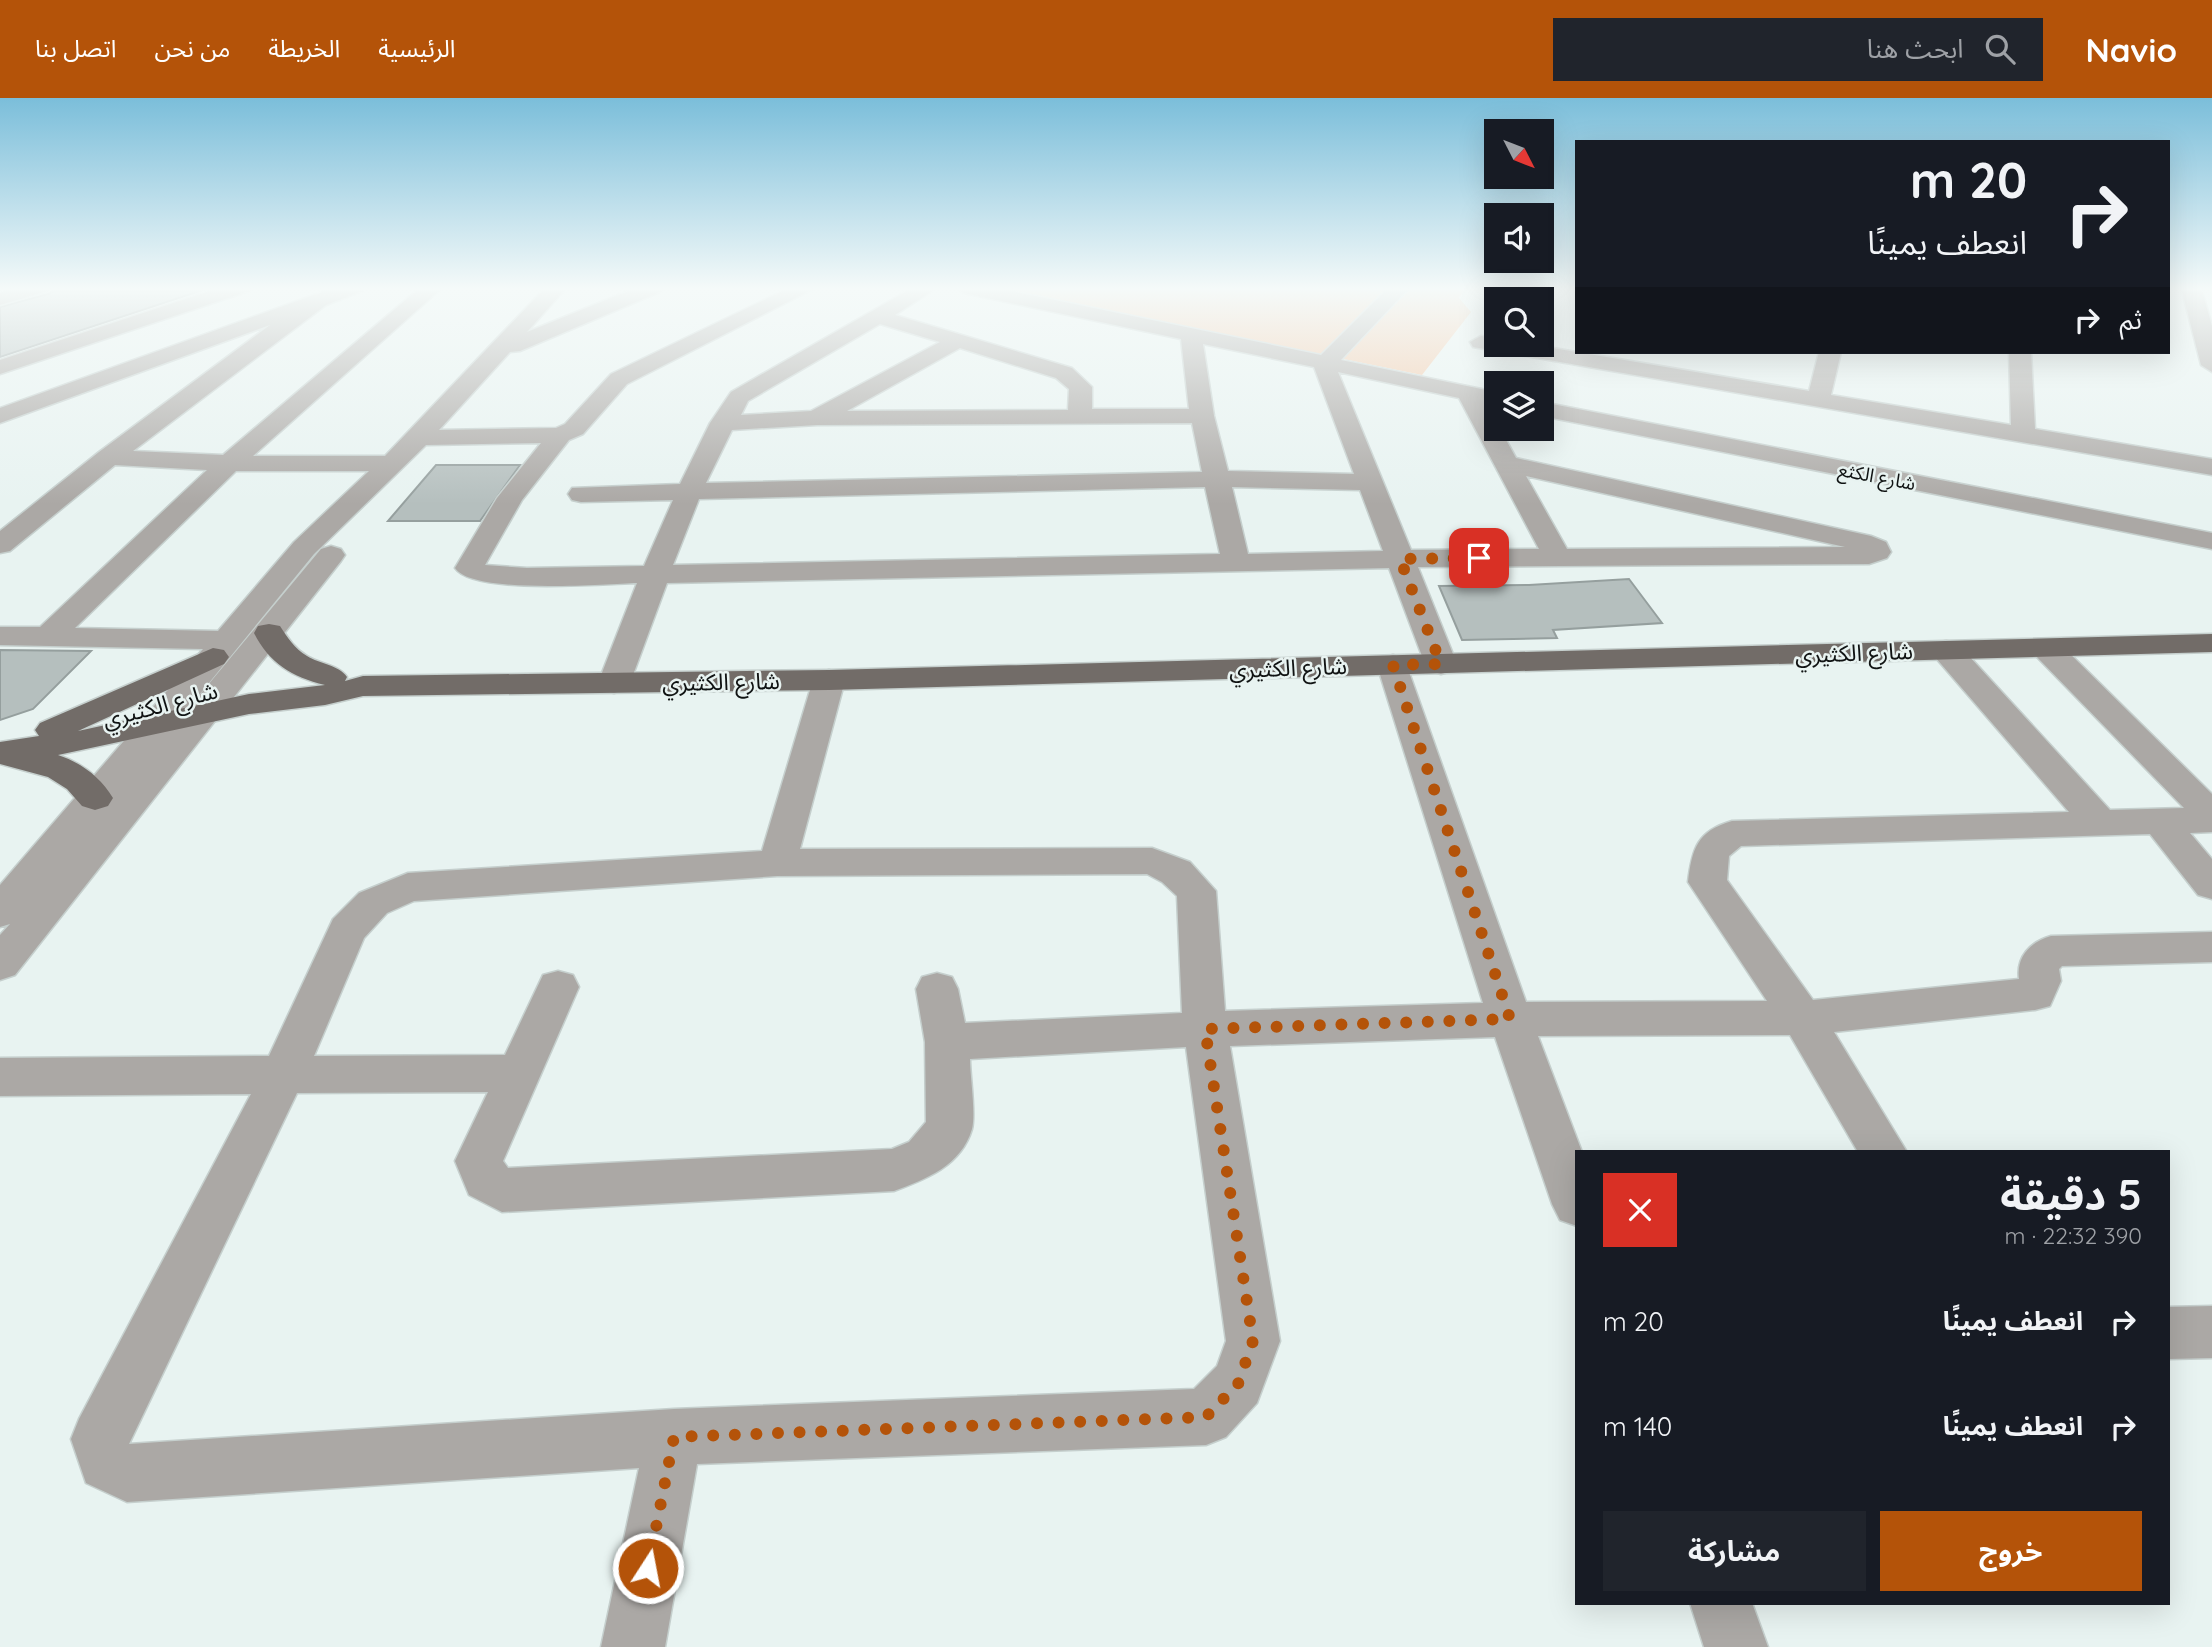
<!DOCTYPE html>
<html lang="ar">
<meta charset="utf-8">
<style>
:root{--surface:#171b24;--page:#20242c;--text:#f1f3f6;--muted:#9ea1a6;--accent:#b45309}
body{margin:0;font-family:Quicksand,"Noto Sans Arabic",sans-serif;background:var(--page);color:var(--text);direction:rtl;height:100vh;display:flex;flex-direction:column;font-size:26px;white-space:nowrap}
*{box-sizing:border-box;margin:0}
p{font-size:23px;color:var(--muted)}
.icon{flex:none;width:38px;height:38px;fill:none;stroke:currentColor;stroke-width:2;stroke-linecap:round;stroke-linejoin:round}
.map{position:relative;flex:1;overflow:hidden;direction:ltr}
.details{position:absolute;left:1575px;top:1052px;width:595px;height:455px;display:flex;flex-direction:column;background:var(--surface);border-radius:0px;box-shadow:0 7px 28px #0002;direction:rtl}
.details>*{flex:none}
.top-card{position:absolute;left:1575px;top:42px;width:595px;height:214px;border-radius:0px;box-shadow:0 7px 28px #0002;direction:rtl;background:#171b24;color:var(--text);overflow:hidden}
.needle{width:46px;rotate:132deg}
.tools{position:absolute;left:1484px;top:21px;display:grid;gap:14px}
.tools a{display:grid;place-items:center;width:70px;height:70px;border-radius:0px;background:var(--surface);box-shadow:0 7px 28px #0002;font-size:35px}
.pin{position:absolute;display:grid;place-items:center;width:60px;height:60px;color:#fff;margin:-30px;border-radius:14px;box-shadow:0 4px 10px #0006}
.me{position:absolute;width:77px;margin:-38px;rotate:11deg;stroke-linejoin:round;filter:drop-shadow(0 0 5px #0008)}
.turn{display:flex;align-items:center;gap:24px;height:147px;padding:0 28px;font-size:32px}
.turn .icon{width:91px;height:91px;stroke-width:2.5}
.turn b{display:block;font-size:49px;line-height:60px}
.then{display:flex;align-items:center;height:66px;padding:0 28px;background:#0003;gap:14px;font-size:26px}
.round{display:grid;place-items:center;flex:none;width:74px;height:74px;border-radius:0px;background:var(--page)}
.head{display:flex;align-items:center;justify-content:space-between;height:119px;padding:0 28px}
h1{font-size:42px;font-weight:700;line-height:52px}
.cta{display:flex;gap:14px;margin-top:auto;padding:14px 28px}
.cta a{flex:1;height:80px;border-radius:0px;background:var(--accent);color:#fff;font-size:28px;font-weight:700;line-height:80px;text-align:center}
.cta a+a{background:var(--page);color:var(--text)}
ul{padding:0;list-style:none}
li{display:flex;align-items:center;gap:21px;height:105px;padding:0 28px}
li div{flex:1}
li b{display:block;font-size:26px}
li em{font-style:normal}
header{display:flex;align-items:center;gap:42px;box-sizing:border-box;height:98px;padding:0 35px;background:var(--accent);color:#fff}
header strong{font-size:33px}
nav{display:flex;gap:38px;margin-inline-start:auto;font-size:24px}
.search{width:490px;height:63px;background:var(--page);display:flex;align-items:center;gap:18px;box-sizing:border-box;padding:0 24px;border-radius:0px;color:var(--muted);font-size:26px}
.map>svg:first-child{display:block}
.green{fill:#f3c5a2}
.building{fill:#b5bfbe;stroke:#959f9e;stroke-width:2}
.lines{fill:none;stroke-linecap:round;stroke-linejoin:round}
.minor-casing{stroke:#c5cfcd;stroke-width:3}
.major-casing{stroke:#c5cfcd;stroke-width:3}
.minor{fill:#aba8a5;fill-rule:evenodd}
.major{fill:#726c68;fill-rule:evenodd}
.route{stroke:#b45309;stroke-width:12;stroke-dasharray:0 21.6}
.labels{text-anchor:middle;stroke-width:5;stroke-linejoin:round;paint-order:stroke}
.far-street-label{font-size:19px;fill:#101313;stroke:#e8f3f1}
.street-label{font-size:23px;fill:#101313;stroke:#e8f3f1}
</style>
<header>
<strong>Navio</strong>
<div class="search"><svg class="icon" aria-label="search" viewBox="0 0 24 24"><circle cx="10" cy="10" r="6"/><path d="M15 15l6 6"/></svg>ابحث هنا</div>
<nav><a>الرئيسية</a><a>الخريطة</a><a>من نحن</a><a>اتصل بنا</a></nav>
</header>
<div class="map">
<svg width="2212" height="1549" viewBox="0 0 2212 1549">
<rect width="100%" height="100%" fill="#e8f3f1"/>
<path class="green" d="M 991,189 L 1466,189 L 1459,200 L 1471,214 L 1422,277 Z"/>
<path class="building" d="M 59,189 L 209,189 L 209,190 L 0,259 L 0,209 L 48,196 Z
M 436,367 L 520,367 L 480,423 L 388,423 Z
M 1629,481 L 1662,525 L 1553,532 L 1557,540 L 1462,542 L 1439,488 L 1529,487 Z
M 0,552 L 91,553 L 33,611 L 0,622 Z"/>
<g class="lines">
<g class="minor-casing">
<path id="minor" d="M 19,189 L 50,189 L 47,193 L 0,207 L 0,195 Z
M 222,189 L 252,189 L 249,193 L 0,276 L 0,262 Z
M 336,189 L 365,189 L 362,193 L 326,207 L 133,353 L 223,357 L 421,189 L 443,189 L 253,358 L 385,358 L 546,189 L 567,189 L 527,234 L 638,189 L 665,189 L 662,193 L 520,253 L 510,254 L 439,332 L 556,330 L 565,326 L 611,276 L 791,189 L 817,189 L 627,286 L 583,336 L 569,342 L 522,402 L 485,467 L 527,470 L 644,468 L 673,402 L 581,404 L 572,402 L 568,396 L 572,390 L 680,386 L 710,325 L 731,294 L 914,189 L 938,189 L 895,217 L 1072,270 L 1092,289 L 1092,311 L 1189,311 L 1181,241 L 964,195 L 954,189 L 992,189 L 1321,257 L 1389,189 L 1410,189 L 1341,262 L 1496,294 L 1496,308 L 1486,306 L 1496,331 L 1500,331 L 1516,360 L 1871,438 L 1886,444 L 1891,454 L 1887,460 L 1869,466 L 1418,469 L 1457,566 L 1452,573 L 1441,576 L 1430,573 L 1425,566 L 1389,470 L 667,485 L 630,585 L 625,592 L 614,595 L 603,592 L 598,585 L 637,485 C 603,486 473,497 455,470 L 497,400 L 541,345 L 426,347 L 314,456 L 173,629 L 321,451 L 331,448 L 341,451 L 345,457 L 341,463 L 15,877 L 0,882 L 0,837 L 10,826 L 0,829 L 0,787 L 203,551 L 0,547 L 0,529 L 40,529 L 207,372 L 115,367 L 10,453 L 0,455 L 0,433 L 99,354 L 270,227 L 0,325 L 0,310 ZM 880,226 L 940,244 L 811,313 L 741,317 L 748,303 ZM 1203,246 L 1314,269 L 1354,376 L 1228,373 L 1214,318 ZM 960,250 L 1056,280 L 1069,291 L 1068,312 L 847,313 ZM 1338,274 L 1459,300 L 1539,451 L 1411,452 ZM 1192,325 L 1202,374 L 706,385 L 732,332 L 817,327 ZM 236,373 L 369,373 L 294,444 L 218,533 L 75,530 ZM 1526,378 L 1845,449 L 1567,451 ZM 1205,389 L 1220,456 L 673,467 L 699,401 ZM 1232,389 L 1360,392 L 1383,453 L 1248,456 Z
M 1513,189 L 1533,189 L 1524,201 L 1504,201 Z
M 2181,189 L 2201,189 L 2212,228 L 2212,274 L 2201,267 Z
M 1481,238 L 1496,240 L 1496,247 L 1535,247 L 1809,293 L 1819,254 L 1841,254 L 1831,297 L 2011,327 L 2009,254 L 2031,254 L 2035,331 L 2212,361 L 2212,377 L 1473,249 L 1470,244 Z
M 1542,304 L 2212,435 L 2212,451 L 1542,318 Z
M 2046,541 L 2057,543 L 2212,696 L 2212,734 L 2190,735 L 2212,761 L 2212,801 L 2198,797 L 2150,736 L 1741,748 L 1729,758 L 1727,782 L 1813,902 L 2019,881 C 2016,859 2030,844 2051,838 L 2212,834 L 2212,864 L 2062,868 L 2059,871 L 2061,883 L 2050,908 L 2035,912 L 1834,934 L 1907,1054 L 1858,1054 L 1790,937 L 1538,938 L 1582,1054 L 1577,1054 L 1577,1128 L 1560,1122 L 1552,1106 L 1495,939 L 1230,948 L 1280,1243 L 1257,1305 L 1226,1339 L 1206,1347 L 697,1366 L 665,1549 L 601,1549 L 639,1370 L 127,1404 L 86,1385 L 71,1341 L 79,1321 L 251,996 L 0,998 L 0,960 L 269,958 L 333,821 L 359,795 L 408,775 L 762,753 L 813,582 L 818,575 L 829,572 L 840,575 L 845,582 L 800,751 L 1152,750 L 1190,764 L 1216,793 L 1225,913 L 1483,905 L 1377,567 L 1382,560 L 1393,557 L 1404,560 L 1526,904 L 1767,903 L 1688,784 C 1692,751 1697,733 1732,723 L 2069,714 L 1935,559 L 1930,552 L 1935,545 L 1946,543 L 1957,545 L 2110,712 L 2184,710 L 2035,557 L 2030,550 L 2035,543 ZM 1147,776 L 1162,784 L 1177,798 L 1182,915 L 965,925 L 958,891 L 952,879 L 937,875 L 922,879 L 916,891 L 925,944 L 926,1024 L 909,1044 L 892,1051 L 508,1070 L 503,1063 L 579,889 L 573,877 L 558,873 L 543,877 L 505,957 L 314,958 L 364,840 L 387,815 L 414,803 L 777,778 ZM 1186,949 L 1226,1243 L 1217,1268 L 1194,1291 L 674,1311 L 129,1346 L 297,995 L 488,994 L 455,1063 L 469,1097 L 502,1114 L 894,1093 C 926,1081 961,1068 972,1031 C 976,1015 970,979 970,961 Z
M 2212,1208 L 2212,1260 L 2168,1261 L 2168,1209 Z
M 1690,1505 L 1752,1505 L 1768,1549 L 1704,1549 Z"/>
</g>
<g class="major-casing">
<path id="major" d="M 269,526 L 280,528 C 288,540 294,550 307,558 C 320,566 339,567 347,579 L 345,583 L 363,578 L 829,572 L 2212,536 L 2212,554 L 829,592 L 363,598 L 325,607 L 249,616 L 58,657 C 82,665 100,679 113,700 L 108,708 L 95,712 L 82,708 L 67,691 L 48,679 L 0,666 L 0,644 L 39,638 L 35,632 L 40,625 L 213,550 L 224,552 L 229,559 L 224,566 L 78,633 L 249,596 L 325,587 C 292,579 269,565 254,535 L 258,528 Z"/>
</g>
<use href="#minor" class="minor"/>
<use href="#major" class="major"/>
</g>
<linearGradient id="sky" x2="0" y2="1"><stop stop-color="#7bbeda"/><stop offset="0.47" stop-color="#f5faf9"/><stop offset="1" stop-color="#f5faf9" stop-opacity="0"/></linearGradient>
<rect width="2212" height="406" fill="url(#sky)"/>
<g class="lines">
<path class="route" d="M 648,1470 L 674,1339 L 1206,1319 L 1238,1286 L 1253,1243 L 1205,931 L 1510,921 L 1393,567 L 1441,566 L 1400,461 L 1479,460"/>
</g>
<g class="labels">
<g class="far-street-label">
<text transform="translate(1877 378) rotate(11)" y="7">شارع الكثع</text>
</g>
<g class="street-label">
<text transform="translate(1854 555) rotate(-2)" y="8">شارع الكثيري</text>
<text transform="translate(1288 570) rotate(-2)" y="8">شارع الكثيري</text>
<text transform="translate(721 584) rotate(-1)" y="8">شارع الكثيري</text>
<text transform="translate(160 607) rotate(-15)" y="8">شارع الكثيري</text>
</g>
</g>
</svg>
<div class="tools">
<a><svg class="needle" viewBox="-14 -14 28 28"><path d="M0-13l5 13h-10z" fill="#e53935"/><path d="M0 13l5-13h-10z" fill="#9ea1a6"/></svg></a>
<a><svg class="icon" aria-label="sound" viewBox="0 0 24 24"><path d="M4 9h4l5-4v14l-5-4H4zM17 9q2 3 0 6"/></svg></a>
<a><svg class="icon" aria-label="search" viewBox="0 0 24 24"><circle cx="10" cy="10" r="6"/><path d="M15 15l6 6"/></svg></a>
<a><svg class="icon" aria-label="layers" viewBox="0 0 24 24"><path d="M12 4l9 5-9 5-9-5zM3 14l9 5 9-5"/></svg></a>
</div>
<div class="pin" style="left:1479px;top:460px;background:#d93025"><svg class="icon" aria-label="arrive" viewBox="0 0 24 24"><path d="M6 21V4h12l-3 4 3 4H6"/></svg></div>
<svg class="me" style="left:648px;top:1470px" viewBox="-20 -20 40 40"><circle r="17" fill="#b45309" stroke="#fff" stroke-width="3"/><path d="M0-11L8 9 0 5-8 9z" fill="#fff"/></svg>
<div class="top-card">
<div class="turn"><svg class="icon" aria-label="right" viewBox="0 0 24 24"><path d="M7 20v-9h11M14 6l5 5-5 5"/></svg><div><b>20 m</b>انعطف يمينًا</div></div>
<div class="then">ثم<svg class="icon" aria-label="right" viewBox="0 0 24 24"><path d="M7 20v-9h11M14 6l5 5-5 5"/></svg></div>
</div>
<section class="details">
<div class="head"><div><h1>5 دقيقة</h1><p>390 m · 22:32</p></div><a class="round" style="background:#d93025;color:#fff"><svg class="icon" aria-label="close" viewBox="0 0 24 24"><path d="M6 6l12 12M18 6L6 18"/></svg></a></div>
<ul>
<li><svg class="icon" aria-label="right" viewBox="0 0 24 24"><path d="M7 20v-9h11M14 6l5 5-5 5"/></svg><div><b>انعطف يمينًا</b></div><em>20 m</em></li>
<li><svg class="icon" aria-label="right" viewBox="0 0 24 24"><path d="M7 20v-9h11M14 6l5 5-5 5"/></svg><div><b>انعطف يمينًا</b></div><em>140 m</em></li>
</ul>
<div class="cta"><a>خروج</a><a>مشاركة</a></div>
</section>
</div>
